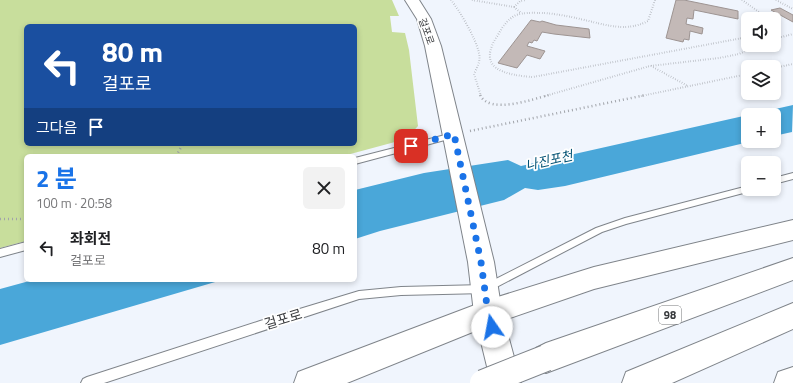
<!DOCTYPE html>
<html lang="ko">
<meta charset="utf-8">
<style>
:root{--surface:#fff;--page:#f2f2f2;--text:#202124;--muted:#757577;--accent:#1a73e8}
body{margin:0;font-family:"Titillium Web","Noto Sans KR",sans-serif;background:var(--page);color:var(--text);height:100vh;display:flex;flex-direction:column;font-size:15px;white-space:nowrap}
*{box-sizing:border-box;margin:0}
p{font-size:13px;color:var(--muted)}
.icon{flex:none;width:22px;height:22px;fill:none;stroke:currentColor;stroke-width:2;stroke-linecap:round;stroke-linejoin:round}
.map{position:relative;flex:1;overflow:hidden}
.details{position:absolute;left:24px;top:154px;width:333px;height:128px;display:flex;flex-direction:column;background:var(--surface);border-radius:6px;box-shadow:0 2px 6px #0003}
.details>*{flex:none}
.top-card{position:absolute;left:24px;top:24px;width:333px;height:122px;border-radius:6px;box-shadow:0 2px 6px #0003;background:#1a4fa0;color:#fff;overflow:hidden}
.tools{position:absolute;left:741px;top:12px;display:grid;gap:8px}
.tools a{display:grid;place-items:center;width:40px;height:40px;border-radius:6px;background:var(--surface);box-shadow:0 2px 6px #0003;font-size:20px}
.pin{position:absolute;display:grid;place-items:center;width:34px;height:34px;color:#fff;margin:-17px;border-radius:8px;box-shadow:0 2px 6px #0006}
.me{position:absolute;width:44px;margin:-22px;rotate:348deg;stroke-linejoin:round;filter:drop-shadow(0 0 3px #0008)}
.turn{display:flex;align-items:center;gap:14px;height:84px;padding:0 12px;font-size:18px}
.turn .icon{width:52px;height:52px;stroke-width:2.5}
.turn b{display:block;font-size:28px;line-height:34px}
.then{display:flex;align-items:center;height:38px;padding:0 12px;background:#0003;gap:8px;font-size:15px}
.round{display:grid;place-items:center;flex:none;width:42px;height:42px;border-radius:6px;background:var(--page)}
.headline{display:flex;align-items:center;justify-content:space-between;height:68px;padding:0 12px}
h1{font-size:24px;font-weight:700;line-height:30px;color:var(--accent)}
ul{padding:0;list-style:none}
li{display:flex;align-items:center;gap:12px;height:52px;padding:0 12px}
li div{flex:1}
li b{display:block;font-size:15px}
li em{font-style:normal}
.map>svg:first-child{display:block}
.green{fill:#c8de9c;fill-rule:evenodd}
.water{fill:#4aa7d9}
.building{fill:#c3b9b7;stroke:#9d9492}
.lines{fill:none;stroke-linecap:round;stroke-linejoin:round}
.lane-casing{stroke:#7f848a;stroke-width:2}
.secondary-casing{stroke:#7f848a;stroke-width:2}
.highway-casing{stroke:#7f848a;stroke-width:2}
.path-far1{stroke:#a1a4aa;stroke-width:2;stroke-dasharray:0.5 2;stroke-linecap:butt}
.path{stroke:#a1a4aa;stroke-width:2.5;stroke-dasharray:1 3;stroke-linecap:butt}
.lane{fill:#fff;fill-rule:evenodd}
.secondary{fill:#fff;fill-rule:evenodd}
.highway{fill:#fff;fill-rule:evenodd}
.highway-bridge-casing{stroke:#7f848a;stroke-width:28;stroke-linecap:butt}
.highway-bridge{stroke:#fff;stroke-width:26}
.route{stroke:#1a73e8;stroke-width:7;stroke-dasharray:0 12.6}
.labels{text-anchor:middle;stroke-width:3.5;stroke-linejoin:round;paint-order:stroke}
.far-street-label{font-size:10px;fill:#393b3e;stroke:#fff}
.shield{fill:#fff;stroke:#747678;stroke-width:1}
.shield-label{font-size:11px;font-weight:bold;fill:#393b3e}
.water-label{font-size:13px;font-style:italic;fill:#025173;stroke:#fff}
.near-street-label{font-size:14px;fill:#393b3e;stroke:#fff}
</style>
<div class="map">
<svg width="793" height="383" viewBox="0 0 793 383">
<rect width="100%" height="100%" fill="#f0f5fd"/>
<path class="green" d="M 0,0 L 392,0 L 399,16 L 390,16 L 392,32 L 405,33 L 409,50 L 418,126 L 406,139 L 343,156 L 26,156 L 26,241 L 0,248 ZM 26,26 L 355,26 L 355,144 L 26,144 Z"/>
<path class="water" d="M 793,105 L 792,132 L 774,136 L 774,115 L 749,115 Z
M 748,115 L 748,141 L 753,141 L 565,186 L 538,190 L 525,188 L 504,200 L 380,231 L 355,239 L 355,190 L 424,173 L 508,160 L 521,166 Z
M 33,280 L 222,280 L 0,345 L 0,289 Z"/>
<path class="building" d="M 676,0 L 684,0 L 738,11 L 738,19 L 694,10 L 693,19 L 687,18 L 686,24 L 703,28 L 702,34 L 690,31 L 689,40 L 684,39 L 683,42 L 666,38 Z
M 780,8 L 793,15 L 793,22 L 771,10 Z
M 531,20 L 540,22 L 542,21 L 556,25 L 589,29 L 590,38 L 554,34 L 542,32 L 537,41 L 534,40 L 532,43 L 529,42 L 527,46 L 545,51 L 540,59 L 527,55 L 517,68 L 498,63 Z"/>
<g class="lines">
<g class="lane-casing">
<path id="lane" d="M 453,133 L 457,135 L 456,137 L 355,164 L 355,158 Z
M 793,173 L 793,179 L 774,184 L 774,178 Z
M 748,186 L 748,189 L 752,189 L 751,191 L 626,224 L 602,232 L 485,293 L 401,295 L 359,299 L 104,383 L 81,383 L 83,379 L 87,377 L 260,321 L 359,291 L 401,287 L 484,285 L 596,228 L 625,218 Z
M 26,242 L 26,250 L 0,257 L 0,249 Z"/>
</g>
<g class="secondary-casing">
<path id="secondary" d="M 405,0 L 419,0 L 431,19 L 441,46 L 494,262 L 502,313 L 521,383 L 491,383 L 474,313 L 468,262 L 425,46 L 417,19 Z"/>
</g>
<g class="highway-casing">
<path id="highway" d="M 793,220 L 793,240 L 594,289 L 490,325 L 347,383 L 294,383 L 298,372 L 488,300 L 594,267 Z
M 793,258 L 793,280 L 546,373 L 536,368 L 531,358 L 536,348 L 546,343 Z
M 793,303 L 793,329 L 672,383 L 622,383 L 626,372 Z
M 793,367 L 793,383 L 774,383 L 778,372 Z"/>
</g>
<path class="path-far1" d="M 451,0 C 460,11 476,39 479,53 C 481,61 477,67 474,74 L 481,96
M 472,0 L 514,7 L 521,13
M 655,0 L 648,21 C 625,33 604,24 580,19 C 568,16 556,14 544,13 C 535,13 525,12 516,15 C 508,19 502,27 498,35 C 475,69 505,75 533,77 L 748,37
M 742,0 L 769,19
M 776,0 L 793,9
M 514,7 L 520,1 L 526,0
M 774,39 L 793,34
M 651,66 L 688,86
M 774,68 L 793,64
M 545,96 L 650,66 L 719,58 L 739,54 L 758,45
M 641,96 L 748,74"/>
<path class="path" d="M 480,95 C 490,115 533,99 549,95
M 470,131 L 646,95
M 176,156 L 183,144
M 0,219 L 26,219"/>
<use href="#lane" class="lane"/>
<use href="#secondary" class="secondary"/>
<use href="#highway" class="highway"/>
<g class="highway-bridge-casing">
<path id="highway-bridge" d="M 483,383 L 546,358"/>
</g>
<use href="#highway-bridge" class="highway-bridge"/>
</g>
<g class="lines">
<path class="route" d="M 411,146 L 454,134 L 481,262 L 488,313 L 492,327"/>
</g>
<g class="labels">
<g class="far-street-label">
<text transform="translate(427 31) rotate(70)" y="4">걸포로</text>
</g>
<rect class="shield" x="659" y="306" width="22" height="18" rx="3"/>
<g class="shield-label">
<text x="670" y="319">98</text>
</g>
<g class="water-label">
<text transform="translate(549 160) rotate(-13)" y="5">나진포천</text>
</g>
<g class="near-street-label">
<text transform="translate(283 319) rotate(-17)" y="5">걸포로</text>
</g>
</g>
</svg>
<div class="tools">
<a><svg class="icon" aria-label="sound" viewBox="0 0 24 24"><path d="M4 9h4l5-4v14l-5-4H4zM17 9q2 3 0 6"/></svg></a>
<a><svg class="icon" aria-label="layers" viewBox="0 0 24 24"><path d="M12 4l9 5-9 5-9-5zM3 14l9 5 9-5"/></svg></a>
<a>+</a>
<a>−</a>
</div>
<div class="pin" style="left:411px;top:146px;background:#d93025"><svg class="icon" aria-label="arrive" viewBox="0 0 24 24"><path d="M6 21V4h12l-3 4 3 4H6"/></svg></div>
<svg class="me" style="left:492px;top:327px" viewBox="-20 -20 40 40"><circle r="19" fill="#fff"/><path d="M0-13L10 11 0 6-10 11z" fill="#1a73e8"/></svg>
<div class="top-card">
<div class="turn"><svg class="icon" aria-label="left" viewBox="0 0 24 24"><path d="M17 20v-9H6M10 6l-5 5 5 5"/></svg><div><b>80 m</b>걸포로</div></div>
<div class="then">그다음<svg class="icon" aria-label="arrive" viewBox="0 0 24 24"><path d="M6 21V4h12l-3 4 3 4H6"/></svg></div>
</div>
<section class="details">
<div class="headline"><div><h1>2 분</h1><p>100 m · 20:58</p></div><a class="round"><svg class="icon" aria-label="close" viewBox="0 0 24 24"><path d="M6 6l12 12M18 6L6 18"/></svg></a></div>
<ul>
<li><svg class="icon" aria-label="left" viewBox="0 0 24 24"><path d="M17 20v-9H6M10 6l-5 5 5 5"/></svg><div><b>좌회전</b><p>걸포로</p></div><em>80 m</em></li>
</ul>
</section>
</div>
